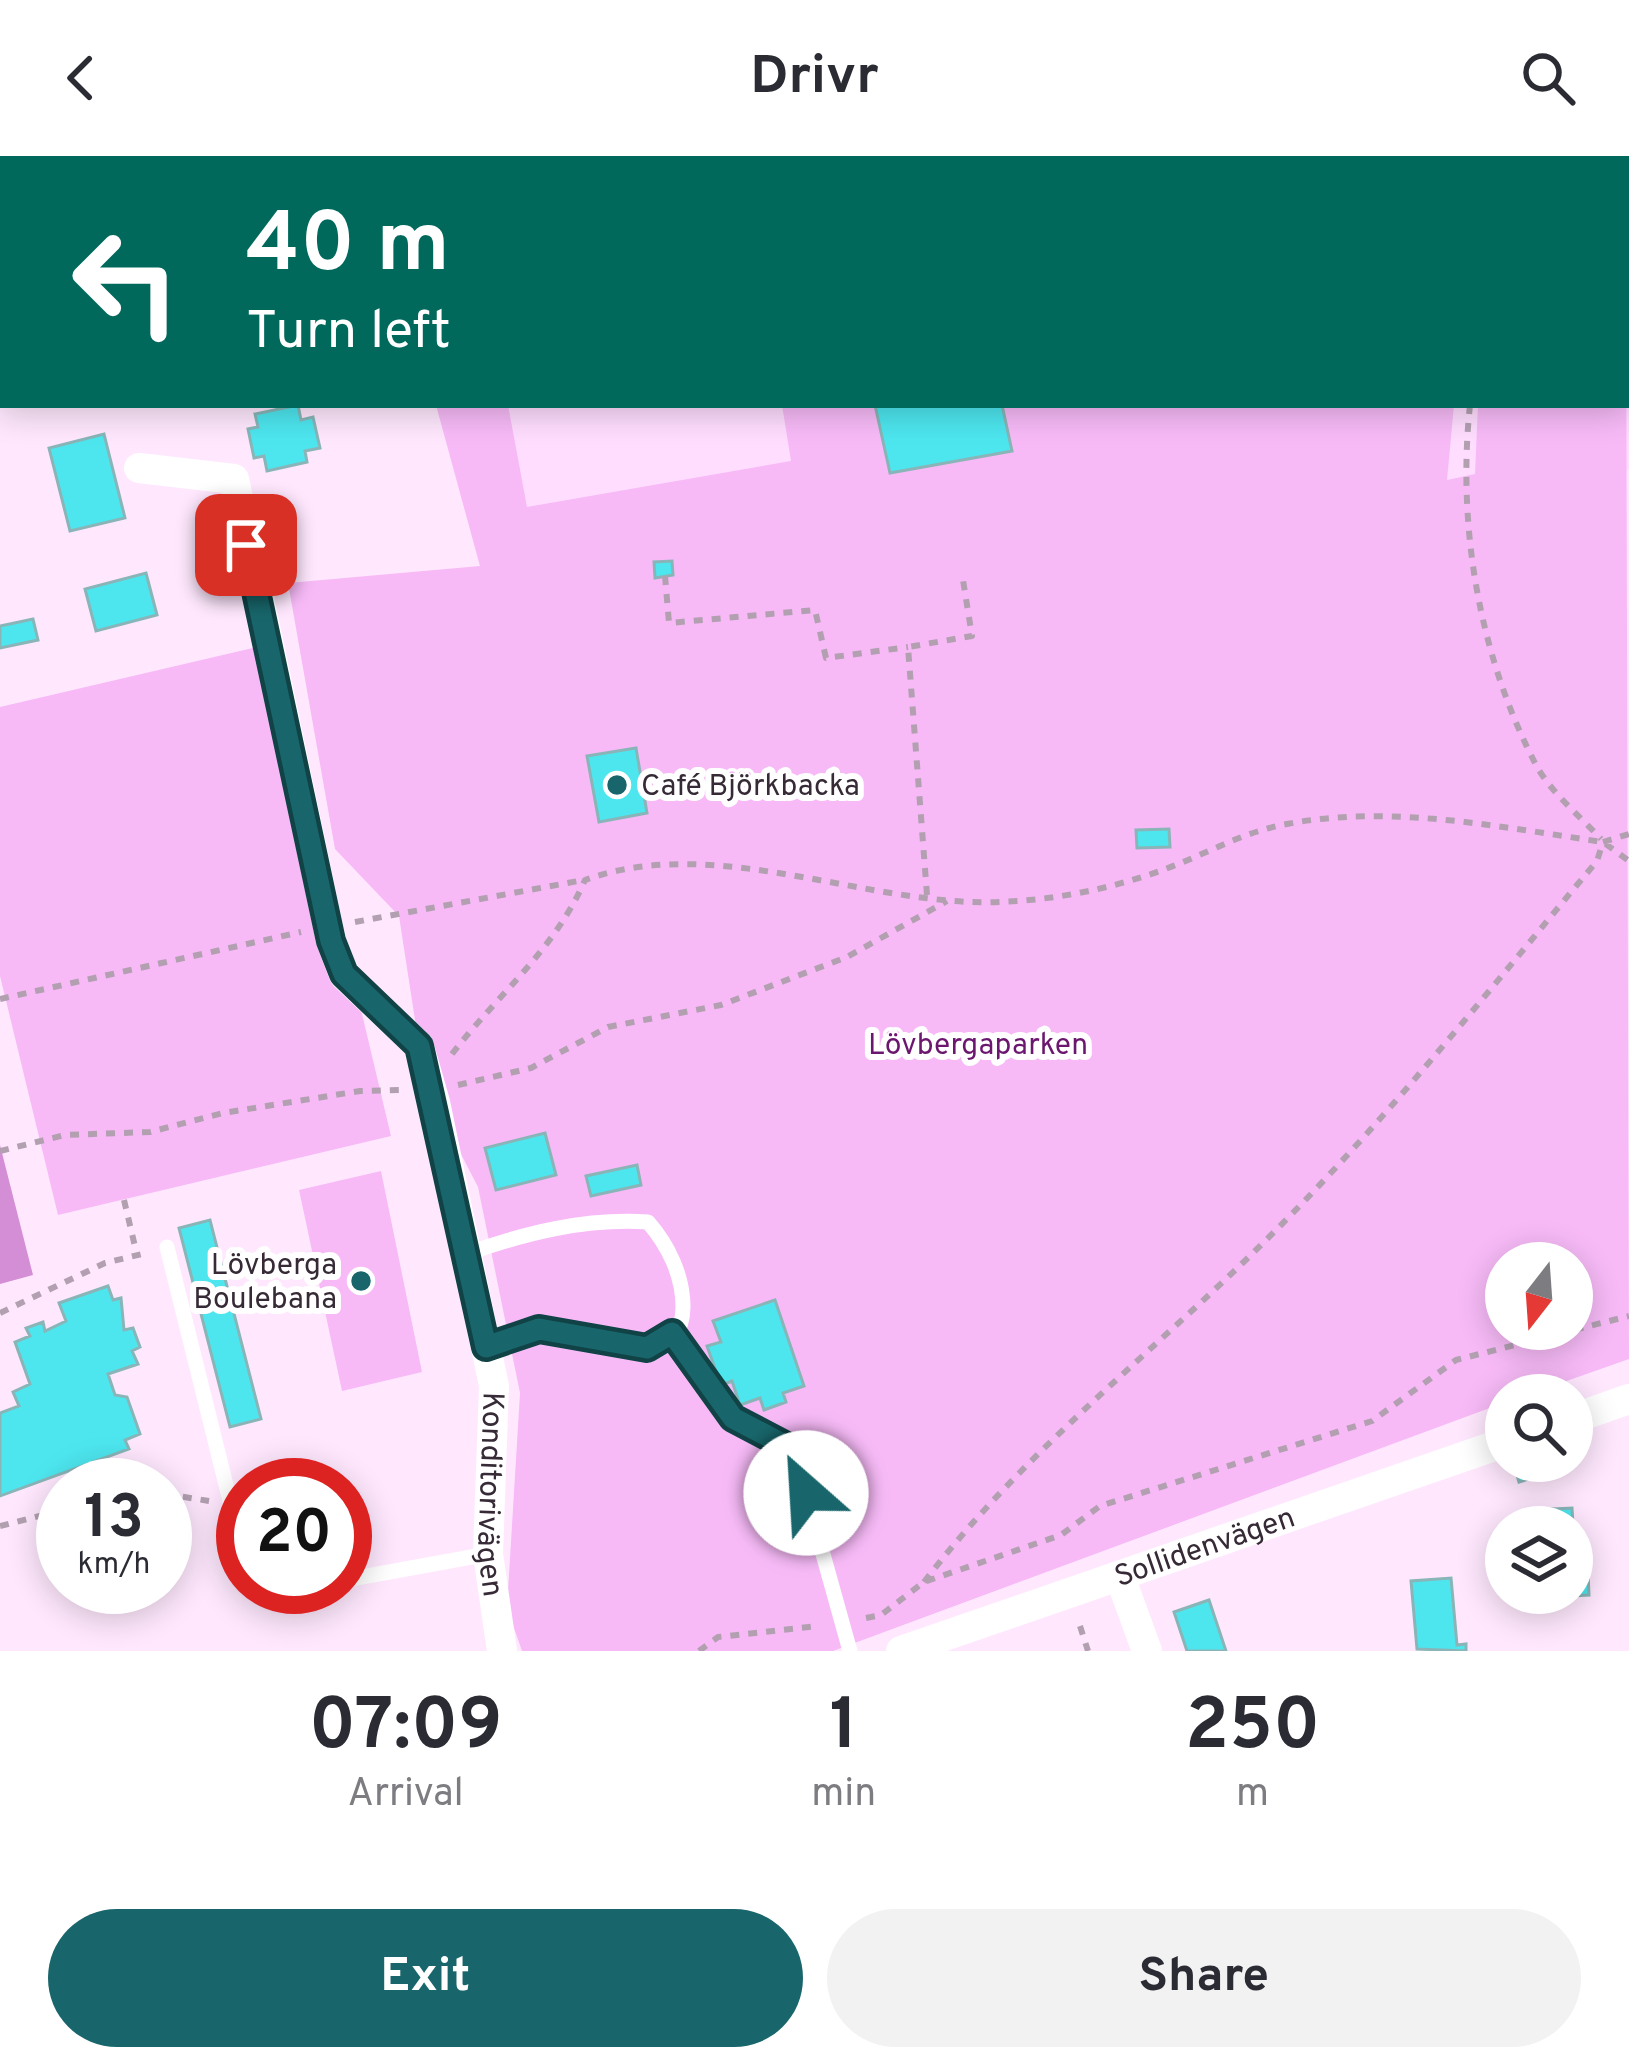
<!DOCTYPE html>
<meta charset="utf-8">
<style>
:root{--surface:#fff;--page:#f2f2f3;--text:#2b2b33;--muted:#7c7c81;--accent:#18666b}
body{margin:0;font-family:Overpass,sans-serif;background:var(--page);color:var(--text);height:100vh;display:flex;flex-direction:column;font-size:45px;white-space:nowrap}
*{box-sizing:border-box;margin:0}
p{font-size:39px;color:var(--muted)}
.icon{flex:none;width:66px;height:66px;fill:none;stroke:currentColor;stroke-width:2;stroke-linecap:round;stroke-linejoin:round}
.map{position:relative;height:1495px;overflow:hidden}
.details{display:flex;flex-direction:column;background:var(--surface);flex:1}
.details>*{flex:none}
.guide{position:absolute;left:0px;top:0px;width:1629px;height:252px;box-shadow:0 6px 30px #0003;background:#00695c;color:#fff;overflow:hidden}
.needle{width:78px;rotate:197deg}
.fabs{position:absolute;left:1485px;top:1086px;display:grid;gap:24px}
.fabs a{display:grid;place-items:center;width:108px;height:108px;border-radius:50%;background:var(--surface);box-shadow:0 6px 30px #0003;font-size:60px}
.speed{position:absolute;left:36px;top:1302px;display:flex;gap:24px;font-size:60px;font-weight:700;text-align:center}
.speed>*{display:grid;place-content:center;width:156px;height:156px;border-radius:50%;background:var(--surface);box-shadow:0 6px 30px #0003;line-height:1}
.speed small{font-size:30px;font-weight:400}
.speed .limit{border:18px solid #d22;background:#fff;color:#111}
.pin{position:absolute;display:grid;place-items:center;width:102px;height:102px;color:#fff;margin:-51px;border-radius:24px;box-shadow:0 6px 18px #0006}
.me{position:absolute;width:132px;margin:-66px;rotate:334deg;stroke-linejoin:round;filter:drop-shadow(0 0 9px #0008)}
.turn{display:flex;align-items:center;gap:42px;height:252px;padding:0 48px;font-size:54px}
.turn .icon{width:156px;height:156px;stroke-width:2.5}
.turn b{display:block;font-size:84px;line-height:102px}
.eta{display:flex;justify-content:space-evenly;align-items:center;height:204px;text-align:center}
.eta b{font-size:72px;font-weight:700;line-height:84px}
.action{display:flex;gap:24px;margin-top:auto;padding:24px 48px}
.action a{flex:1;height:138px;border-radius:72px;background:var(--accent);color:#fff;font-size:48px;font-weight:700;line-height:138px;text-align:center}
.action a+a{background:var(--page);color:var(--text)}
header{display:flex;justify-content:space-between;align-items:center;height:156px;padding:0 48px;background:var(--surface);font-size:54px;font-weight:700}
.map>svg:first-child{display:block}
.built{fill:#fdf}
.green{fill:#f7baf7;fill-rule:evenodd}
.forest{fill:#d48ed5}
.building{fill:#4de6ef;stroke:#89b5b8;stroke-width:3}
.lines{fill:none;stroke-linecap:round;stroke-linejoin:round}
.path{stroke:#b2a0b1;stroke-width:6;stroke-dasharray:9 9;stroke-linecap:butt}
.service{stroke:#fff;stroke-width:15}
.minor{stroke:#fff;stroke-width:30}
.route-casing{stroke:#104246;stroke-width:30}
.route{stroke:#18666b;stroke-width:21}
.poi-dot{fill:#18666b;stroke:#fff;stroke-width:4.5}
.labels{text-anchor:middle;stroke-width:12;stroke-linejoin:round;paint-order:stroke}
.poi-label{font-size:30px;fill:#352a35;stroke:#fff;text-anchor:start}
.park-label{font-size:30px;fill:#6c176f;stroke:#fff}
.street-label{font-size:30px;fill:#352a35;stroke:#fff}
</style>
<header><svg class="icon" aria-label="back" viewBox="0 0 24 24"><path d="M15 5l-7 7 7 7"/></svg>Drivr<svg class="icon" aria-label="search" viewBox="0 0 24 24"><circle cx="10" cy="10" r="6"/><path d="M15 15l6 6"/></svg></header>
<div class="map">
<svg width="1629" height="1495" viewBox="0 0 1629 1495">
<rect width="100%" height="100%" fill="#ffe8fe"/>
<path class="built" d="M 0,0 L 1629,0 L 1629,314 L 1568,300 L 1306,352 L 480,410 L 436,249 L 1626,249 L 1626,3 L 3,3 L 0,168 Z"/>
<path class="green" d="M 0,0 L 401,0 L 402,3 L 3,3 L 0,168 Z
M 1626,107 L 1629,1203 L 1527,1239 L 1506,1239 L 1506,1246 L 833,1495 L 522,1495 L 507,1452 L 520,1237 L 478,1031 L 434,946 L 419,890 L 399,760 L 335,693 L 288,427 L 480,410 L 436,249 L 508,249 L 527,351 L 791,305 L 782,249 L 875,249 L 891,317 L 1012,295 L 1002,249 L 1454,249 L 1447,324 L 1475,318 L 1478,249 L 1626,249 ZM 1506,1107 L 1572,1107 L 1572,1173 L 1506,1173 Z
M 274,487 L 391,980 L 58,1059 L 0,820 L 0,551 Z
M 381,1015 L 422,1216 L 342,1235 L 299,1034 Z"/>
<path class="forest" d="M 0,989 L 33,1119 L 0,1128 Z"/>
<path class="building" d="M 642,0 L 978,0 L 964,3 Z
M 1070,0 L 1199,0 L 1199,3 L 1071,3 Z
M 298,249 L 301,264 L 313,261 L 320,292 L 305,295 L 307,306 L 267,315 L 264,300 L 254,302 L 248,273 L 258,271 L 255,258 Z
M 875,249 L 1002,249 L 1012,295 L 890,317 Z
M 104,278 L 125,362 L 70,375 L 49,292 Z
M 672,405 L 673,419 L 655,422 L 654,406 Z
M 146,417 L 157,459 L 96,475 L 85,433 Z
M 33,463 L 38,484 L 0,492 L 0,470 Z
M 636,592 L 647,657 L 599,666 L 587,600 Z
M 1169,673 L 1170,691 L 1137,692 L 1136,674 Z
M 545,977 L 556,1019 L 496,1034 L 485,992 Z
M 637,1009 L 641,1029 L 591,1040 L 586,1020 Z
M 210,1064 L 261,1263 L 230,1271 L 179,1072 Z
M 108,1130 L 113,1144 L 121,1142 L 124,1174 L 133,1172 L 140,1191 L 132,1195 L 138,1208 L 108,1218 L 115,1239 L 127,1241 L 140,1278 L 125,1284 L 129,1293 L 0,1340 L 0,1257 L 19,1250 L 13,1236 L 30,1228 L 15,1186 L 30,1180 L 26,1172 L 43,1166 L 45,1175 L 66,1165 L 59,1147 Z
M 775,1144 L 804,1230 L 783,1237 L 786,1246 L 764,1254 L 760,1242 L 740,1249 L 732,1225 L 721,1229 L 707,1190 L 721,1186 L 713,1165 Z
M 1531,1307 L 1535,1321 L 1519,1326 L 1515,1312 Z
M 1572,1352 L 1576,1417 L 1588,1416 L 1589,1439 L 1552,1441 L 1572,1437 L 1572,1371 L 1533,1371 L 1532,1354 Z
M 1451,1422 L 1457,1489 L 1466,1488 L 1466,1495 L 1417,1493 L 1411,1425 Z
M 1209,1444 L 1226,1495 L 1187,1495 L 1174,1456 Z"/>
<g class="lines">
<path class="path" d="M 1460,0 L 1462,3
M 1511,3 L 1511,0
M 1470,249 C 1457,369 1479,499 1535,607 C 1549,635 1580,660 1601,683
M 665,420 L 669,467 L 815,454 L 826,502 L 908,491
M 1603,686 L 1629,678
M 927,739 L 908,491 L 972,480 L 963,424
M 355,766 L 584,724
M 0,843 L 301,776
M 452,898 C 498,838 554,795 585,724 C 705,680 846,741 971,746 C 1036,748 1107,735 1168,712 C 1208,697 1243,676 1287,668 C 1391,648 1499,671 1603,686 L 1629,705
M 458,929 L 531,912 L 608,871 L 721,849 L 847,801 L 947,745
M 0,995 L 65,979 L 150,976 L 223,957 L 360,935 L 403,934
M 124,1044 L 137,1099
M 0,1157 L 105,1107 L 146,1097
M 165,1338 L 209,1345
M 0,1370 L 63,1354
M 924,1426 C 1027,1291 1161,1191 1279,1071 C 1393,956 1494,828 1597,705 L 1603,686
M 866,1462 L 881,1459 L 924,1426 L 1061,1379 L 1100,1350 L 1372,1265 L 1456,1204 L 1629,1160
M 1080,1470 L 1088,1495
M 699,1495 L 718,1481 L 818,1470"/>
<path class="service" d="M 167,1091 L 231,1349 L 243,1363
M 466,1098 C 525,1077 585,1062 648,1066 C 668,1089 683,1119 683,1151 C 682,1228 576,1172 539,1173 C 523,1174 502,1186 486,1191
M 672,1176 L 733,1262 L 794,1294 L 850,1495
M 345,1424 L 488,1398"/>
<g class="minor">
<path id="s1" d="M 139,312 L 234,323 L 331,785 L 344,819 L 419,890 L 435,946 L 494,1230 L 488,1398 L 502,1495"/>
<path d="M 1572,1263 L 1629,1243"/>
<path d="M 1120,1421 L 1147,1495"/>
<path id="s2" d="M 901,1495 L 1506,1286"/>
</g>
</g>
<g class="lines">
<g class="route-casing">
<path id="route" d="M 246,389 L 331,785 L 344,818 L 419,890 L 486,1191 L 539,1173 L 647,1192 L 672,1177 L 733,1262 L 794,1294 L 806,1337"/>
</g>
<use href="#route" class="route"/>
</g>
<g class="poi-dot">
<circle cx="617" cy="629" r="12"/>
<circle cx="361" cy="1125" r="12"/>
</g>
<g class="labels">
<g class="poi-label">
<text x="641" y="639">Café Björkbacka</text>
<text x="337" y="1118" text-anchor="end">Lövberga<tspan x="337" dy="34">Boulebana</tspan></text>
</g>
<g class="park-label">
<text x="978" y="898">Lövbergaparken</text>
</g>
<g class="street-label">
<text dy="10" stroke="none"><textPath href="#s1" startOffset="1164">Konditorivägen</textPath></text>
<text dy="10" stroke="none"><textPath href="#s2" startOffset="321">Sollidenvägen</textPath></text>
</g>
</g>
</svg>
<div class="fabs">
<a><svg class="needle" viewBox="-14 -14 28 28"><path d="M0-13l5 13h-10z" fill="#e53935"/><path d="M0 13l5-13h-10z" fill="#7c7c81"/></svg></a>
<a><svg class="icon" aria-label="search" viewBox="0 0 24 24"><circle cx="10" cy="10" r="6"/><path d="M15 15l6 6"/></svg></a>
<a><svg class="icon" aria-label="layers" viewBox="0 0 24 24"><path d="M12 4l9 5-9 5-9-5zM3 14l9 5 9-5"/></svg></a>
</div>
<div class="speed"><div>13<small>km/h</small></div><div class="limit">20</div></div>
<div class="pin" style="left:246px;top:389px;background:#d93025"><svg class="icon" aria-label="arrive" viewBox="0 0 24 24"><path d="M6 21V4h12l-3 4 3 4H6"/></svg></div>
<svg class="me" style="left:806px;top:1337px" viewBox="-20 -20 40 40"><circle r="19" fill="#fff"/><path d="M0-13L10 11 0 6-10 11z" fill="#18666b"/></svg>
<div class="guide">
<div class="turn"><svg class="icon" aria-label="left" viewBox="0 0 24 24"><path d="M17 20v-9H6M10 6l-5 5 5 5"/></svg><div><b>40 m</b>Turn left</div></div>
</div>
</div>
<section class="details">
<div class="eta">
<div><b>07:09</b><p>Arrival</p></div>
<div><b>1</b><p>min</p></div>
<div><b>250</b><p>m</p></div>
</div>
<div class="action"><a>Exit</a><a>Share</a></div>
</section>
